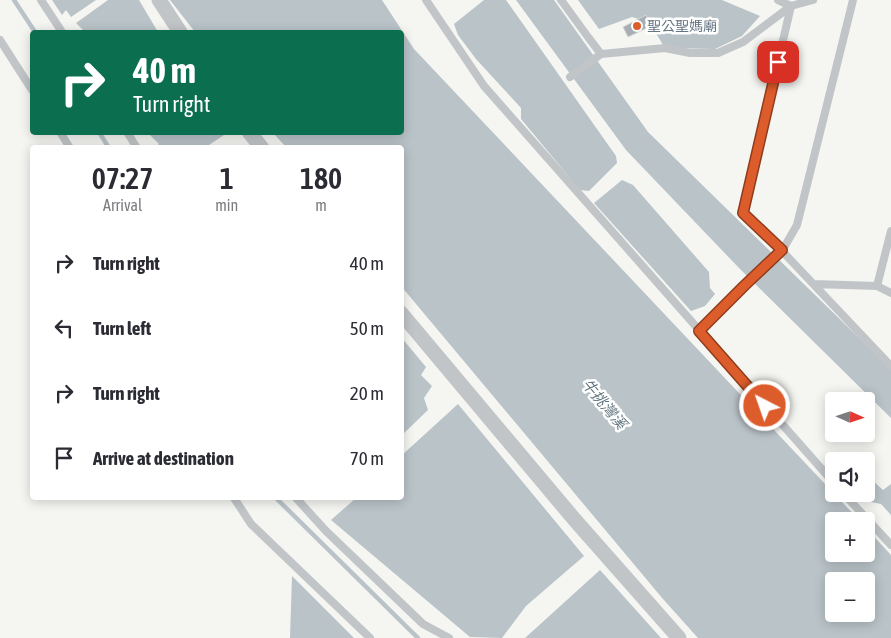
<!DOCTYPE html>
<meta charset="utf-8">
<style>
:root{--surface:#fff;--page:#f2f2f3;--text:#2b2b33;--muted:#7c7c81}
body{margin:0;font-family:"Asap Condensed","Noto Sans TC",sans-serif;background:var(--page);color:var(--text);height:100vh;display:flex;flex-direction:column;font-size:19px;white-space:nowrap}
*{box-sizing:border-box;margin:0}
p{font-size:16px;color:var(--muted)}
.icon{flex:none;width:28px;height:28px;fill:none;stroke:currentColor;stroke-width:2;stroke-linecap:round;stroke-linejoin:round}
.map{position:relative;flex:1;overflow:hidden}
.sheet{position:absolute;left:30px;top:145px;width:374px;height:355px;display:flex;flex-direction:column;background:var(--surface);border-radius:5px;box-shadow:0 2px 12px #0003}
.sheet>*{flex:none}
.banner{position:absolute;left:30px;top:30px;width:374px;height:105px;border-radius:5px;box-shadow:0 2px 12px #0003;background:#0b6e4f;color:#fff;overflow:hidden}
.needle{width:32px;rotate:93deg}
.buttons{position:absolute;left:825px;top:392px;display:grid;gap:10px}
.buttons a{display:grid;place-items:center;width:50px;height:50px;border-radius:5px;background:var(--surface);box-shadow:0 2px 12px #0003;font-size:25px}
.pin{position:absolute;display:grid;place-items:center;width:42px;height:42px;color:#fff;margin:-21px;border-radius:10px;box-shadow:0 2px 8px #0006}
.me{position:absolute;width:55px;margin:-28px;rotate:319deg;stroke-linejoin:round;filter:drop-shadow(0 0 4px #0008)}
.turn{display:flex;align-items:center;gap:18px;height:105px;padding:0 20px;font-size:22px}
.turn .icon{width:65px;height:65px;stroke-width:2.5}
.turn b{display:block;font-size:35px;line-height:42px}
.eta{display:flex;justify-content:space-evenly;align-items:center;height:85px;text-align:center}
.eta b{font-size:30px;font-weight:600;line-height:35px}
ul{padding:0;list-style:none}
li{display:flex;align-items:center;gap:15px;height:65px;padding:0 20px}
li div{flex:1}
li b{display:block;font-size:19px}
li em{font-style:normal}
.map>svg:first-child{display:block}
.water{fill:#b9c3c8;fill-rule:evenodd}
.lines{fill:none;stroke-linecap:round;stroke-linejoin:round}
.stream{stroke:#b9c3c8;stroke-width:4.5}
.building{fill:#a7aeb4;stroke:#d7d7d5}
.lane{stroke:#c1c5c8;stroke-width:8}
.street{stroke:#c1c5c8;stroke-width:15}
.route-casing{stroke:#903c1c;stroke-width:12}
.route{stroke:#dd5c2b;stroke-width:9}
.poi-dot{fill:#dd5c2b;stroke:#fff;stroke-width:2}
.labels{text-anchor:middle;stroke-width:5;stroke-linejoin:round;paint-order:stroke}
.poi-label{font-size:14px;fill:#657482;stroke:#fff;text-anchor:start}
.water-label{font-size:15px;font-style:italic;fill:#61767f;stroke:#fff}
</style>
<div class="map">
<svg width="891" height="638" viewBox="0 0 891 638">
<rect width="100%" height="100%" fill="#f5f6f2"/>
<path class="water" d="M 52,0 L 96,0 L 71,17 L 66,10 L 62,15 Z
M 108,0 L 139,0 L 158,32 L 85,32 L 76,23 Z
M 170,0 L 382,0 L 414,49 L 860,521 L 834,521 L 834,554 L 866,554 L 866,528 L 891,555 L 891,638 L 698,638 L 663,599 L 401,286 L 401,148 L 286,147 L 273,133 L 401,132 L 401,32 L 195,32 ZM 834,581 L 866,581 L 866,614 L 834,614 Z
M 484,0 L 506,0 L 616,156 L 617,163 L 589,191 L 580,190 L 521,119 L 521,108 L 476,59 L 458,35 L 454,24 Z
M 516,0 L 554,0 L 648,132 L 891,369 L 891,418 L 739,268 L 626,150 Z
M 578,0 L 722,0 L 760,16 L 742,36 L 715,49 L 665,48 L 649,22 L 632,17 L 599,29 Z
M 148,133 L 227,133 L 206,147 L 156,147 L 159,144 Z
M 622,180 L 633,185 L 709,272 L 710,288 L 715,294 L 705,306 L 691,311 L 594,203 Z
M 401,337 L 426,367 L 421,375 L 432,386 L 424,398 L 428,410 L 401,436 Z
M 458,404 L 584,556 L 526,606 L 502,638 L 470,637 L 331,520 L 356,498 L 401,498 L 401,456 Z
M 870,478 L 883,490 L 891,484 L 891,515 L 881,504 L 871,502 L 865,494 L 866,494 L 866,480 Z
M 600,570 L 661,638 L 525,638 Z
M 292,576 L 354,638 L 355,638 L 290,638 Z"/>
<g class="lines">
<path class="stream" d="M 14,0 L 35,32
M 99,132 L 109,148
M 276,498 L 418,638"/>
</g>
<path class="building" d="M 646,15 L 651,26 L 628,37 L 623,27 Z"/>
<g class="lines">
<path class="lane" d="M 41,0 L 62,32
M 426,0 L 484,86 L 834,483
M 561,0 L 588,37 L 601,54
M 778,0 L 791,6 L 743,213 L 782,251 L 891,366
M 0,40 L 32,90
M 570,77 L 601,54 L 665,48 L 690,53 L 718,53 L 743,42 L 791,6 L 813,0
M 60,132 L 70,148
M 127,132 L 137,148
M 814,284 L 877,286 L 891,293
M 877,286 L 891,231
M 699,331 L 744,286 L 782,251 L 797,225 L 853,0
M 844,494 L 891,545
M 234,498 L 251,524 L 370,638
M 296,498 L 326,531 L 423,624 L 449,638"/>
<path class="street" d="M 159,0 L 180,32
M 249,132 L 262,148
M 401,313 L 574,519 L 679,638"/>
</g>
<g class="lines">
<g class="route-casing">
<path id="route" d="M 765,406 L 699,331 L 744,286 L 782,250 L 743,213 L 778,62"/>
</g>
<use href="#route" class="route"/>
</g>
<circle class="poi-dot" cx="637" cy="26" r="5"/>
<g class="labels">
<g class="poi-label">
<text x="647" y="31">聖公聖媽廟</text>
</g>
<g class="water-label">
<text transform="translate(604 404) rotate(50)" y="5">牛挑灣溪</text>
</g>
</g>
</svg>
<div class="buttons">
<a><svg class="needle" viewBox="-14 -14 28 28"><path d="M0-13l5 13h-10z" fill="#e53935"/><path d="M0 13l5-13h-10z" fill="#7c7c81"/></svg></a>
<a><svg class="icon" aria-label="sound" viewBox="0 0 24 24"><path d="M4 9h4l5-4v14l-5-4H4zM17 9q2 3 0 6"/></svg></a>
<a>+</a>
<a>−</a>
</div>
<div class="pin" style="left:778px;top:62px;background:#d93025"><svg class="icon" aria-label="arrive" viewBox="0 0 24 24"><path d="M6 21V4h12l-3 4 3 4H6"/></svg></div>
<svg class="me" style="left:765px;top:406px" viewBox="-20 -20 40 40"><circle r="17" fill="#dd5c2b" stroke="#fff" stroke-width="3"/><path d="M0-11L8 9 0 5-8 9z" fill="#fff"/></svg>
<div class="banner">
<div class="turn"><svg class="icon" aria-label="right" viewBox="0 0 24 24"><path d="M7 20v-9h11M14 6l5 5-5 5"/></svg><div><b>40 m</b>Turn right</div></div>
</div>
<section class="sheet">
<div class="eta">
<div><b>07:27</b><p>Arrival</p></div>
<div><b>1</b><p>min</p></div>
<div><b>180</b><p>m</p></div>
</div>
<ul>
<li><svg class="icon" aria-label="right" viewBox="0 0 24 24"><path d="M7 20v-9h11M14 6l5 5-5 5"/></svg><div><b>Turn right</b></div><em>40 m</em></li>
<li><svg class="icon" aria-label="left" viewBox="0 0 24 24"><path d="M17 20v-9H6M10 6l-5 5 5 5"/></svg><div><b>Turn left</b></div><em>50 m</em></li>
<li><svg class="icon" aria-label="right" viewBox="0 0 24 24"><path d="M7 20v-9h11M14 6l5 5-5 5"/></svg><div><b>Turn right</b></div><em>20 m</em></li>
<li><svg class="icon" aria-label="arrive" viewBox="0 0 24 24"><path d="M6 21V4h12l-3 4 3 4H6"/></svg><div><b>Arrive at destination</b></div><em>70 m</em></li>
</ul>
</section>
</div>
